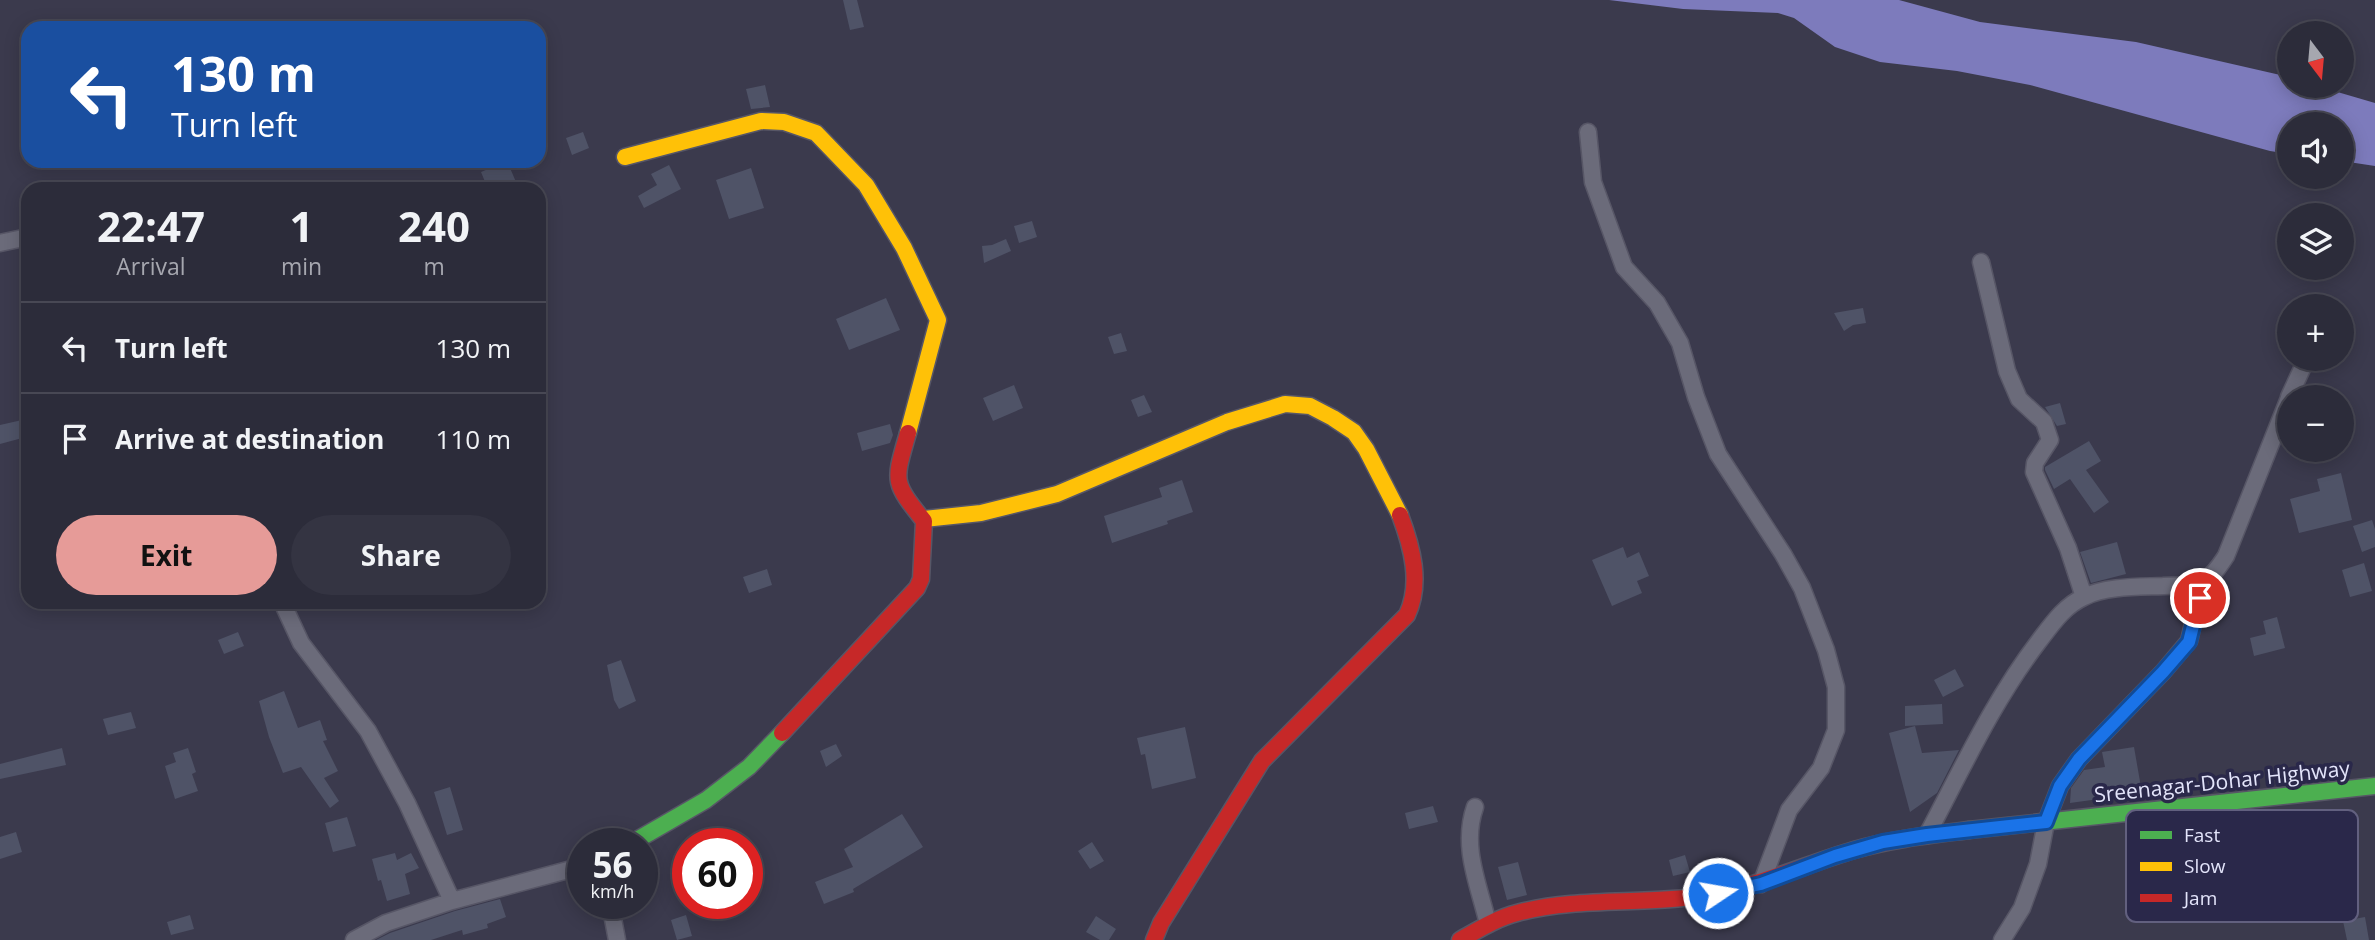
<!DOCTYPE html>
<meta charset="utf-8">
<style>
:root{--surface:#2c2c3a;--page:#343442;--text:#f1f3f6;--muted:#a6a7af;--line:#484854;--accent:#e69b98}
body{margin:0;font-family:"Open Sans",sans-serif;background:var(--page);color:var(--text);height:100vh;display:flex;flex-direction:column;font-size:26px;white-space:nowrap}
*{box-sizing:border-box;margin:0}
p{font-size:23px;color:var(--muted)}
.icon{flex:none;width:38px;height:38px;fill:none;stroke:currentColor;stroke-width:2;stroke-linecap:round;stroke-linejoin:round}
.map{position:relative;flex:1;overflow:hidden}
.sheet{position:absolute;left:21px;top:182px;width:525px;height:427px;display:flex;flex-direction:column;background:var(--surface);border-radius:21px;box-shadow:0 4px 18px #0003,0 0 0 2px var(--line)}
.sheet>*{flex:none}
.top-card{position:absolute;left:21px;top:21px;width:525px;height:147px;border-radius:21px;box-shadow:0 4px 18px #0003,0 0 0 2px var(--line);background:#1a4fa0;color:#fff;overflow:hidden}
.needle{width:46px;rotate:164deg}
.fabs{position:absolute;left:2277px;top:21px;display:grid;gap:14px}
.fabs a{display:grid;place-items:center;width:77px;height:77px;border-radius:50%;background:var(--surface);box-shadow:0 4px 18px #0003,0 0 0 2px var(--line);font-size:35px}
.speed{position:absolute;left:567px;top:828px;display:flex;gap:14px;font-size:35px;font-weight:700;text-align:center}
.speed>*{display:grid;place-content:center;width:91px;height:91px;border-radius:50%;background:var(--surface);box-shadow:0 4px 18px #0003,0 0 0 2px var(--line);line-height:1}
.speed small{font-size:18px;font-weight:400}
.speed .limit{border:10px solid #d22;background:#fff;color:#111}
.pin{position:absolute;display:grid;place-items:center;width:60px;height:60px;color:#fff;margin:-30px;border:4px solid #fff;border-radius:50%;box-shadow:0 2px 7px #0007}
.me{position:absolute;width:77px;margin:-38px;rotate:78deg;stroke-linejoin:round;filter:drop-shadow(0 0 5px #0008)}
.turn{display:flex;align-items:center;gap:24px;height:147px;padding:0 35px;font-size:32px}
.turn .icon{width:91px;height:91px;stroke-width:2.5}
.turn b{display:block;font-size:49px;line-height:60px}
.eta{display:flex;justify-content:space-evenly;align-items:center;height:119px;text-align:center}
.eta b{font-size:42px;font-weight:700;line-height:49px}
.button{display:flex;gap:14px;margin-top:auto;padding:14px 35px}
.button a{flex:1;height:80px;border-radius:42px;background:var(--accent);color:#111;font-size:28px;font-weight:700;line-height:80px;text-align:center}
.button a+a{background:var(--page);color:var(--text)}
ul{padding:0;list-style:none}
li{display:flex;align-items:center;gap:21px;height:91px;padding:0 35px;border-top:2px solid var(--line)}
li div{flex:1}
li b{display:block;font-size:26px}
li em{font-style:normal}
.map>svg:first-child{display:block}
.water{fill:#7d7bbc}
.building{fill:#4f5367}
.lines{fill:none;stroke-linecap:round;stroke-linejoin:round}
.street-casing{stroke:#575666;stroke-width:19}
.fast-casing{stroke:#575666;stroke-width:19}
.slow-casing{stroke:#575666;stroke-width:19}
.jam-casing{stroke:#575666;stroke-width:19}
.street{stroke:#6b6b7a;stroke-width:16}
.fast{stroke:#4caf50;stroke-width:16}
.slow{stroke:#ffc107;stroke-width:16}
.jam{stroke:#c62828;stroke-width:16}
.route-casing{stroke:#114b97;stroke-width:18}
.route{stroke:#1a73e8;stroke-width:12}
.labels{text-anchor:middle;stroke-width:7;stroke-linejoin:round;paint-order:stroke}
.street-label{font-size:21px;fill:#e3e4fa;stroke:#2a284a}
.key{fill:#2a284a;stroke:#62607f;stroke-width:2}
.key-label{font-size:19px;fill:#e3e4fa}
</style>
<div class="map">
<svg width="2375" height="940" viewBox="0 0 2375 940">
<rect width="100%" height="100%" fill="#3b3a4d"/>
<path class="water" d="M 1609,0 L 1899,0 L 1980,22 L 2136,42 L 2289,77 L 2289,86 L 2317,86 L 2375,103 L 2375,166 L 2342,161 L 2342,124 L 2289,124 L 2289,154 L 2270,151 L 2030,85 L 1957,71 L 1880,62 L 1835,47 L 1794,18 L 1778,13 L 1683,9 Z"/>
<path class="building" d="M 843,0 L 857,0 L 864,27 L 850,30 Z
M 765,85 L 770,107 L 751,109 L 746,89 Z
M 583,132 L 589,148 L 572,155 L 566,138 Z
M 507,161 L 519,189 L 488,189 L 481,172 Z
M 669,165 L 681,189 L 644,208 L 638,196 L 657,185 L 651,174 Z
M 751,168 L 764,208 L 729,219 L 716,180 Z
M 1032,221 L 1037,237 L 1019,243 L 1014,226 Z
M 1006,239 L 1011,251 L 984,263 L 982,246 L 992,245 Z
M 886,298 L 900,330 L 849,350 L 836,319 Z
M 1863,308 L 1866,323 L 1853,325 L 1844,331 L 1834,313 Z
M 1121,333 L 1127,351 L 1114,354 L 1108,337 Z
M 1014,385 L 1023,408 L 993,421 L 983,398 Z
M 1144,395 L 1152,412 L 1138,417 L 1131,400 Z
M 2060,403 L 2066,424 L 2057,426 L 2045,407 Z
M 22,420 L 26,437 L 0,444 L 0,425 Z
M 890,424 L 893,435 L 890,443 L 862,451 L 857,433 Z
M 2089,441 L 2101,461 L 2086,470 L 2109,502 L 2094,513 L 2070,479 L 2054,489 L 2045,470 L 2045,467 Z
M 2341,473 L 2352,520 L 2299,533 L 2290,499 L 2320,491 L 2317,479 Z
M 1182,480 L 1193,512 L 1167,521 L 1168,524 L 1112,543 L 1104,516 L 1162,497 L 1159,488 Z
M 2372,520 L 2375,529 L 2375,547 L 2362,552 L 2353,526 Z
M 2117,542 L 2126,574 L 2091,583 L 2080,552 Z
M 1623,547 L 1627,558 L 1639,552 L 1649,576 L 1637,581 L 1642,593 L 1612,606 L 1592,560 Z
M 2364,563 L 2372,591 L 2350,597 L 2342,570 Z
M 767,569 L 772,585 L 749,593 L 743,577 Z
M 2277,617 L 2285,648 L 2254,656 L 2250,638 L 2266,634 L 2263,621 Z
M 238,632 L 244,646 L 224,654 L 218,640 Z
M 621,660 L 636,701 L 619,709 L 614,700 L 607,665 Z
M 1955,669 L 1964,686 L 1943,697 L 1934,680 Z
M 284,691 L 298,728 L 320,720 L 327,740 L 323,741 L 338,771 L 324,778 L 339,801 L 330,808 L 301,767 L 283,773 L 269,737 L 259,701 Z
M 1942,704 L 1943,724 L 1905,726 L 1905,706 Z
M 131,712 L 136,728 L 108,735 L 103,719 Z
M 1915,726 L 1922,753 L 1959,750 L 1937,793 L 1910,812 L 1889,733 Z
M 1185,727 L 1196,778 L 1152,789 L 1145,754 L 1141,755 L 1137,738 Z
M 836,744 L 842,756 L 826,767 L 820,751 Z
M 2134,747 L 2142,793 L 2070,803 L 2071,788 L 2084,770 L 2105,767 L 2102,752 Z
M 62,748 L 66,765 L 0,779 L 0,764 Z
M 188,748 L 196,772 L 192,774 L 198,791 L 175,799 L 165,766 L 176,762 L 173,753 Z
M 450,787 L 463,830 L 447,835 L 434,792 Z
M 1433,806 L 1438,822 L 1409,829 L 1405,813 Z
M 902,814 L 923,847 L 853,889 L 854,892 L 824,904 L 815,882 L 853,867 L 844,849 Z
M 347,817 L 356,846 L 333,852 L 325,823 Z
M 16,832 L 22,852 L 0,859 L 0,837 Z
M 1092,842 L 1104,861 L 1090,869 L 1078,851 Z
M 395,853 L 397,860 L 411,853 L 419,868 L 405,874 L 410,894 L 387,901 L 381,880 L 378,881 L 372,859 Z
M 1685,855 L 1690,872 L 1673,876 L 1669,860 Z
M 1518,862 L 1527,895 L 1507,900 L 1498,867 Z
M 500,899 L 506,917 L 487,924 L 488,928 L 463,935 L 462,930 L 431,940 L 376,940 L 390,933 L 455,911 Z
M 190,915 L 194,929 L 171,935 L 167,922 Z
M 686,915 L 692,936 L 677,940 L 671,920 Z
M 1096,916 L 1116,929 L 1109,940 L 1100,940 L 1086,932 Z
M 2365,917 L 2369,940 L 2347,940 L 2343,921 Z"/>
<g class="lines">
<g class="street-casing">
<path id="street" d="M 1588,132 L 1593,182 L 1624,267 L 1657,303 L 1680,343 L 1696,397 L 1718,454 L 1783,554 L 1802,588 L 1826,650 L 1836,687 L 1836,730 L 1821,768 L 1789,810 L 1761,884
M 0,243 L 28,237
M 1981,262 L 2007,371 L 2019,399 L 2044,422 L 2050,440 L 2035,463 L 2034,472 L 2068,548 L 2084,597
M 2289,397 L 2306,360
M 282,602 L 301,643 L 368,731 L 407,803 L 452,901
M 1475,807 C 1461,847 1479,885 1488,924
M 1927,835 C 1962,769 1993,701 2039,641 C 2052,624 2064,606 2084,597 C 2106,586 2139,587 2163,586 C 2177,585 2192,588 2205,580 C 2214,575 2220,565 2226,556 L 2289,398
M 610,903 L 617,940
M 354,940 L 386,923 L 452,901 L 583,866
M 2002,940 L 2022,908 L 2038,864 L 2046,822 L 2060,786 L 2079,759 L 2163,672 L 2189,641 L 2203,581"/>
</g>
<g class="fast-casing">
<path id="fast" d="M 1969,830 L 2375,786
M 630,844 L 706,800 L 749,767 L 782,733"/>
</g>
<g class="slow-casing">
<path id="slow" d="M 625,157 L 761,121 L 784,122 L 816,133 L 866,185 L 904,248 L 938,320 L 908,433
M 924,519 L 981,513 L 1057,494 L 1227,422 L 1285,404 L 1310,406 L 1333,418 L 1354,432 L 1366,449 L 1400,515"/>
</g>
<g class="jam-casing">
<path id="jam" d="M 782,733 L 917,588 L 921,579 L 924,521 C 892,481 894,482 908,433
M 1154,940 L 1161,923 L 1262,761 L 1407,615 C 1422,583 1412,547 1400,515
M 1460,940 C 1478,930 1497,918 1517,913 C 1581,896 1648,906 1712,894 C 1761,885 1807,864 1854,850 C 1892,839 1930,835 1969,830"/>
</g>
<use href="#street" class="street"/>
<use href="#fast" class="fast"/>
<use href="#slow" class="slow"/>
<use href="#jam" class="jam"/>
</g>
<g class="lines">
<g class="route-casing">
<path id="route" d="M 1718,893 L 1761,884 L 1835,856 L 1883,842 L 1927,835 L 2046,822 L 2060,786 L 2079,759 L 2163,672 L 2189,642 L 2200,598"/>
</g>
<use href="#route" class="route"/>
</g>
<g class="labels">
<g class="street-label">
<text transform="translate(2222 782) rotate(-6)" y="7">Sreenagar-Dohar Highway</text>
</g>
</g>
<rect x="2126" y="810" width="232" height="112" rx="10" class="key"/>
<rect x="2140" y="831" width="32" height="8" fill="#4caf50"/>
<rect x="2140" y="862" width="32" height="9" fill="#ffc107"/>
<rect x="2140" y="894" width="32" height="8" fill="#c62828"/>
<g class="key-label">
<text x="2184" y="842">Fast</text>
<text x="2184" y="873">Slow</text>
<text x="2184" y="905">Jam</text>
</g>
</svg>
<div class="fabs">
<a><svg class="needle" viewBox="-14 -14 28 28"><path d="M0-13l5 13h-10z" fill="#e53935"/><path d="M0 13l5-13h-10z" fill="#a6a7af"/></svg></a>
<a><svg class="icon" aria-label="sound" viewBox="0 0 24 24"><path d="M4 9h4l5-4v14l-5-4H4zM17 9q2 3 0 6"/></svg></a>
<a><svg class="icon" aria-label="layers" viewBox="0 0 24 24"><path d="M12 4l9 5-9 5-9-5zM3 14l9 5 9-5"/></svg></a>
<a>+</a>
<a>−</a>
</div>
<div class="speed"><div>56<small>km/h</small></div><div class="limit">60</div></div>
<div class="pin" style="left:2200px;top:598px;background:#d93025"><svg class="icon" aria-label="arrive" viewBox="0 0 24 24"><path d="M6 21V4h12l-3 4 3 4H6"/></svg></div>
<svg class="me" style="left:1718px;top:893px" viewBox="-20 -20 40 40"><circle r="17" fill="#1a73e8" stroke="#fff" stroke-width="3"/><path d="M0-11L8 9 0 5-8 9z" fill="#fff"/></svg>
<div class="top-card">
<div class="turn"><svg class="icon" aria-label="left" viewBox="0 0 24 24"><path d="M17 20v-9H6M10 6l-5 5 5 5"/></svg><div><b>130 m</b>Turn left</div></div>
</div>
<section class="sheet">
<div class="eta">
<div><b>22:47</b><p>Arrival</p></div>
<div><b>1</b><p>min</p></div>
<div><b>240</b><p>m</p></div>
</div>
<ul>
<li><svg class="icon" aria-label="left" viewBox="0 0 24 24"><path d="M17 20v-9H6M10 6l-5 5 5 5"/></svg><div><b>Turn left</b></div><em>130 m</em></li>
<li><svg class="icon" aria-label="arrive" viewBox="0 0 24 24"><path d="M6 21V4h12l-3 4 3 4H6"/></svg><div><b>Arrive at destination</b></div><em>110 m</em></li>
</ul>
<div class="button"><a>Exit</a><a>Share</a></div>
</section>
</div>
